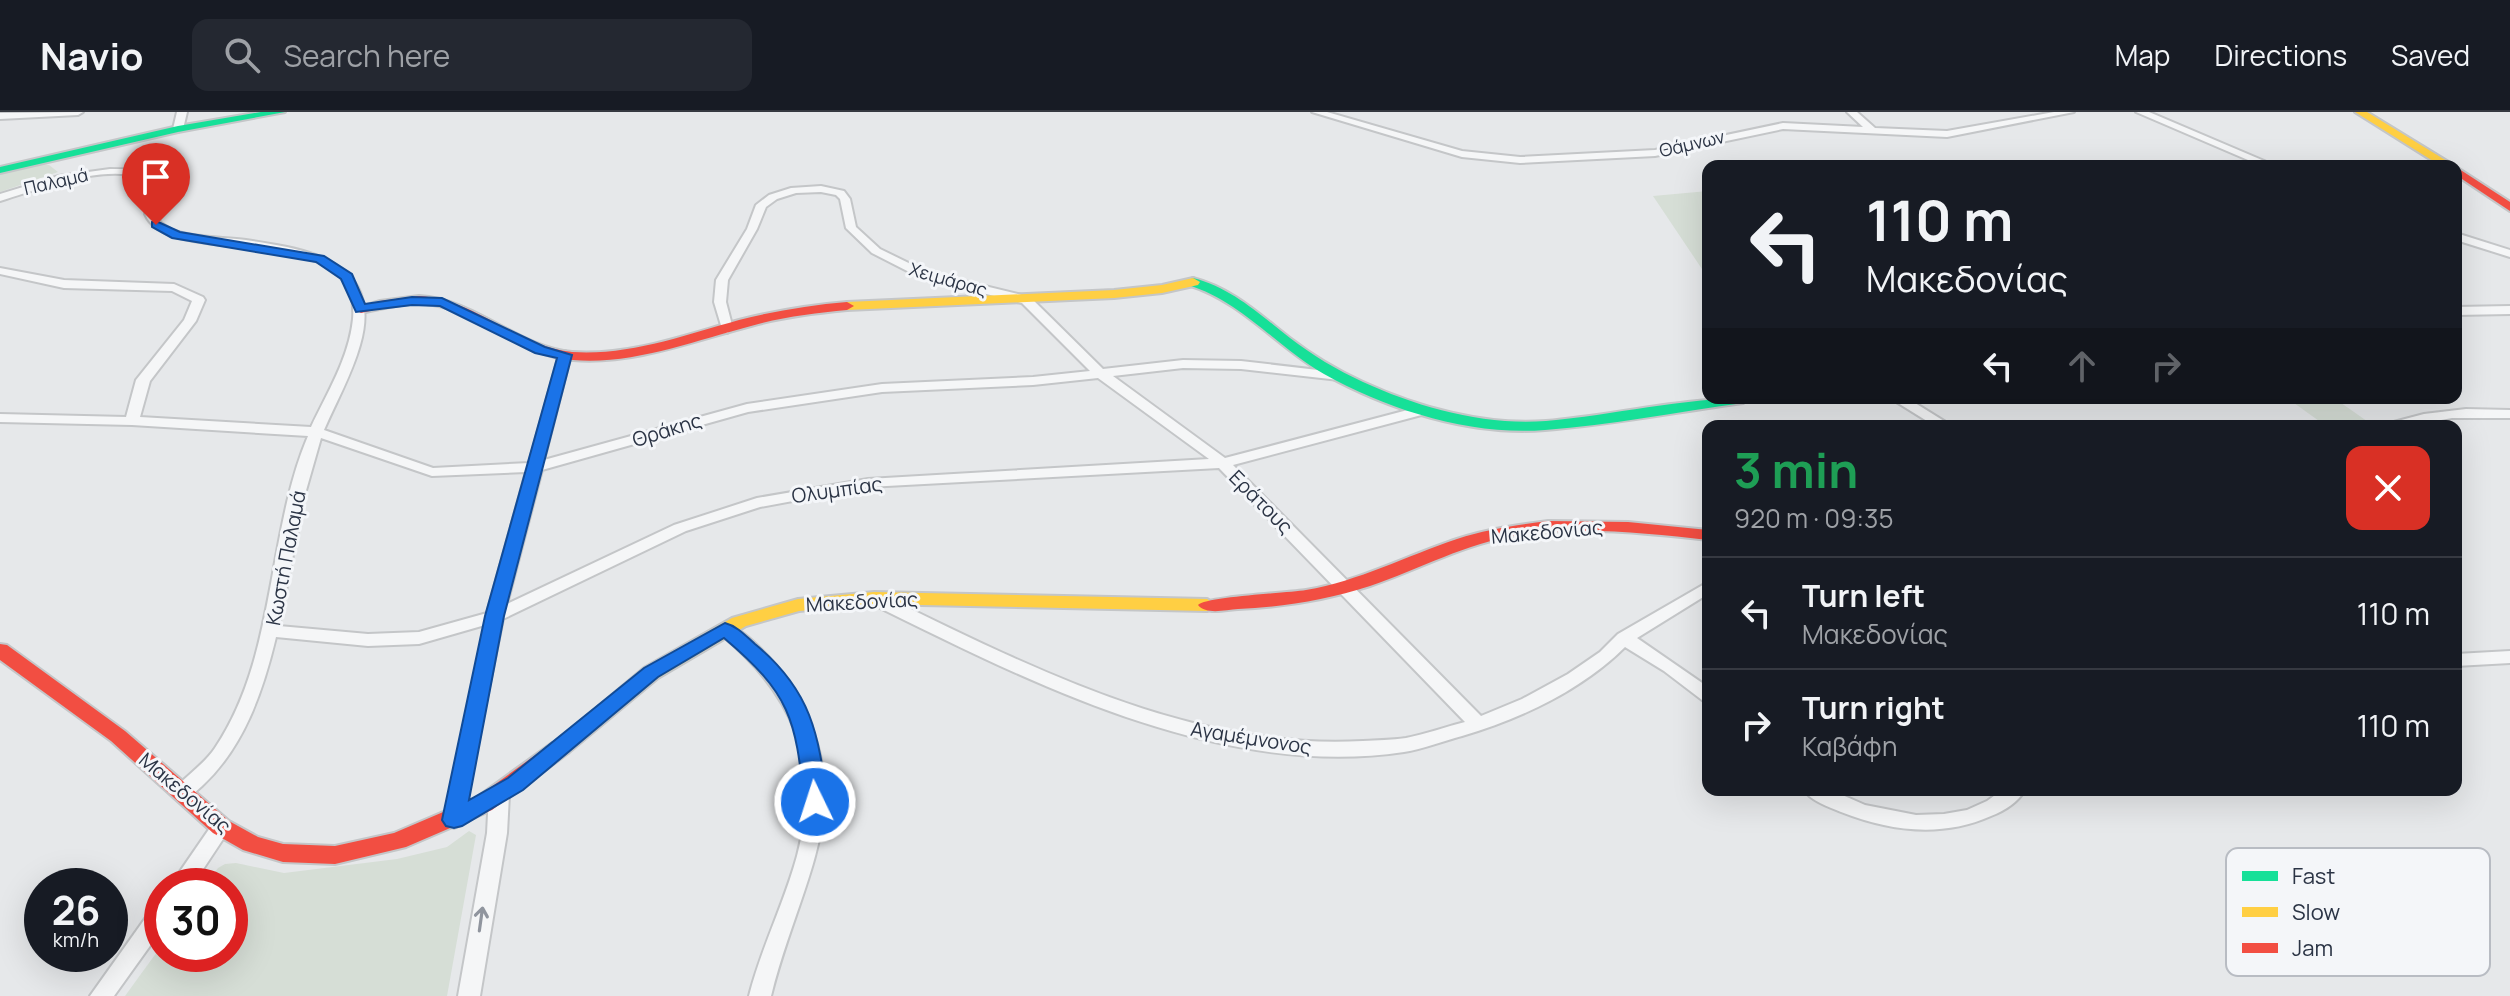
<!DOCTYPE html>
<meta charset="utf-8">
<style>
:root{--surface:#171b24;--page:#242831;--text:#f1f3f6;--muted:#9ea1a6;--line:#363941}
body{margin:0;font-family:Manrope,sans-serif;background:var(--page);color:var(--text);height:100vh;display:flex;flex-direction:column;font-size:30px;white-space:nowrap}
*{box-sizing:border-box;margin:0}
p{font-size:26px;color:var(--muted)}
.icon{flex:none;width:44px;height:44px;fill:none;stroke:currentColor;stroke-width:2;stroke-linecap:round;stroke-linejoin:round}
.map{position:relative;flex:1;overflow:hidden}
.panel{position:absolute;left:1702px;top:308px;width:760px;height:376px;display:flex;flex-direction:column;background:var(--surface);border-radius:16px;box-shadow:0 8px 32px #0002}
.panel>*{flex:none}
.banner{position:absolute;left:1702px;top:48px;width:760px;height:244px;border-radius:16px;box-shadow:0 8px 32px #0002;background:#171b24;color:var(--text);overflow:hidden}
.speed{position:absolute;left:24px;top:756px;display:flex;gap:16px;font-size:40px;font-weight:700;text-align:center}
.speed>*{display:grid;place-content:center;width:104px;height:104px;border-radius:50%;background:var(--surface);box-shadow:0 8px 32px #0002;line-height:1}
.speed small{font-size:20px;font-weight:400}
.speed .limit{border:12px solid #d22;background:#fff;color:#111}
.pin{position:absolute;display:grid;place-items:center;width:68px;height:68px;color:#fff;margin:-82px -34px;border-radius:50% 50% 50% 0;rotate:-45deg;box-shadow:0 0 8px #0007}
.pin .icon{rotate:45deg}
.me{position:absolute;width:88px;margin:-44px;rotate:356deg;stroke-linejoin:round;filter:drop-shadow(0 0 6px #0008)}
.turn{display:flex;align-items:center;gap:28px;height:168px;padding:0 32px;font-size:36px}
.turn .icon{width:104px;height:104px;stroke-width:2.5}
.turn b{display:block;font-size:56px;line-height:68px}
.lanes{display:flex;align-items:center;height:76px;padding:0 32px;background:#0003;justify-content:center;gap:40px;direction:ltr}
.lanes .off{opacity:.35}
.round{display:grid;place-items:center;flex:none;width:84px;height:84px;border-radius:16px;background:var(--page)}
.summary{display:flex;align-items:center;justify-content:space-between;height:136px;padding:0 32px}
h1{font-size:48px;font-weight:700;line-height:60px;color:#1e9e55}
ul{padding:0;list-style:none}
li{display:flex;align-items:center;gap:24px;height:112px;padding:0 32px;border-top:2px solid var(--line)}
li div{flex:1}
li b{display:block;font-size:30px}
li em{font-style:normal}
header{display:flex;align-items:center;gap:48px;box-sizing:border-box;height:112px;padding:0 40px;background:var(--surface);border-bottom:2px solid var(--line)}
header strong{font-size:38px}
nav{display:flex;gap:44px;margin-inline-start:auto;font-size:28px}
.search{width:560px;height:72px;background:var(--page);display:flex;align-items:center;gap:20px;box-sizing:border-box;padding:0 28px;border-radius:16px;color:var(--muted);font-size:30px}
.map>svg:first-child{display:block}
.green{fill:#d6ded6}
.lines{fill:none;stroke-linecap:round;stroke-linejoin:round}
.street-casing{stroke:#c4c6c8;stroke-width:4}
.fast-casing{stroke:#c4c6c8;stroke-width:4}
.slow-casing{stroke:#c4c6c8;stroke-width:4}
.jam-casing{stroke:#c4c6c8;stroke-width:4}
.street{fill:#f5f6f7;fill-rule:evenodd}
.fast{fill:#16e098;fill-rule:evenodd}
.slow{fill:#ffcf43;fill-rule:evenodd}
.jam{fill:#f24e42;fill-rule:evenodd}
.oneway{stroke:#90959e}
.route{fill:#1a73e8;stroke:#114b97;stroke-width:2}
.labels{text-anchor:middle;stroke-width:6;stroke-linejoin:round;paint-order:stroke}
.far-street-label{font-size:18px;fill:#2b3445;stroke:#f4f6f9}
.street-label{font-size:20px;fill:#2b3445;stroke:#f4f6f9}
.key{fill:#f4f6f9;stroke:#b8bcc3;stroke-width:2}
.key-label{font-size:22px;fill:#2b3445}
</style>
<header>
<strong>Navio</strong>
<div class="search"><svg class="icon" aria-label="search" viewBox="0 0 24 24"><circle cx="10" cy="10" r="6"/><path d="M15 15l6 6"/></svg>Search here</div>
<nav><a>Map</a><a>Directions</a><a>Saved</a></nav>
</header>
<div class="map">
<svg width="2510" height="884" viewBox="0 0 2510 884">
<rect width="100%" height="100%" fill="#e6e8ea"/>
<path class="green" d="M 34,51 L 49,53 L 58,60 L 0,80 L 0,59 Z
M 1708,79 L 1708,166 L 1653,84 Z
M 2287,286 L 2334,286 L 2374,314 L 2326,314 Z
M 469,719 L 476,723 L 447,884 L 125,884 L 162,833 L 162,842 L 230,842 L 230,774 L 204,774 L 218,756 L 225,752 L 236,751 L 284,761 L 397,747 L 447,735 Z"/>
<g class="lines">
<g class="street-casing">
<path id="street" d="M 83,0 L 78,3 L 0,7 L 0,1 Z
M 177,0 L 187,0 L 183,17 L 178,20 L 173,17 Z
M 1312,0 L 1327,0 L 1462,39 L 1520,45 L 1655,38 L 1783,11 L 1863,15 L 1847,0 L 1857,0 L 1875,16 L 1947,19 L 2054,0 L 2074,0 L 1947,25 L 1783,17 L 1655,44 L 1520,51 L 1462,45 Z
M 2136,0 L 2149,0 L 2276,54 L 2262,54 Z
M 110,57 C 131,57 149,57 168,70 L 169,72 L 155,102 L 161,111 L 172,118 C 195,126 222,125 246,128 C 309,137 384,150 360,233 C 352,262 336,290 324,318 L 433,356 L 529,351 L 559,243 L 565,239 L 571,243 L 544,348 L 747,292 L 882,272 L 1033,265 L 1090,259 L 1022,191 L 919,165 L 872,141 L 846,116 L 840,87 L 836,83 L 821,80 L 796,81 L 777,87 L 766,95 L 757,117 L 728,168 L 726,190 L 733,217 L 727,221 L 723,220 L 714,190 L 716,168 L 747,117 L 756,93 L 769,83 L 791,76 L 821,74 L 844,79 L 850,87 L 856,115 L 880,137 L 927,160 L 1030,185 L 1103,257 L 1183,248 L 1241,249 L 1344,261 L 1346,264 L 1339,268 L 1241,257 L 1183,256 L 1113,264 L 1225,346 L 1419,295 L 1429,295 L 1431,298 L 1429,301 L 1233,353 L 1481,604 L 1522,587 L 1568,562 L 1600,540 L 1618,522 L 1708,470 L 1708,482 L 1637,526 L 1708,575 L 1708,590 L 1702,588 L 1664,559 L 1625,535 C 1582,578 1520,607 1462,624 C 1443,629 1423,637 1404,640 C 1219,668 1028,569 868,490 L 866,486 L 874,481 L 880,482 C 1030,555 1192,639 1363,629 C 1377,628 1392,628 1406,626 C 1426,622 1445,615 1465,610 L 1219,356 L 868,375 L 760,395 L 686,419 L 503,507 L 461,713 L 454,716 L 447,713 L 444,708 L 485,513 L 419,532 L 368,534 L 276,525 C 263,579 244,635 202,674 C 193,682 188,689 176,685 L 173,680 L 176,675 C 189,662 205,651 215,636 C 277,544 266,423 308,324 L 132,313 L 0,310 L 0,302 L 126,305 L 136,268 L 184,208 L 192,189 L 172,179 L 64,176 L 0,162 L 0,156 L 64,168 L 174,172 L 203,185 L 205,188 L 196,209 L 150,269 L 140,305 L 311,315 C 327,281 349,246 353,207 C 362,103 168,160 145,102 L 158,73 C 118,45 42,76 0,89 L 0,82 L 59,64 ZM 1098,266 L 1209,347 L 868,367 L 757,386 L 674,413 L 507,492 L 542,358 L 748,300 L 882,280 L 1033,273 ZM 321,326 L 432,364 L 526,360 L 487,501 L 419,520 L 368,522 L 279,514 L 305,382 Z
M 2456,121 L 2510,138 L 2510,145 L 2456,128 Z
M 2510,194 L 2510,202 L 2456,203 L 2456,195 Z
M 1890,286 L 1907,286 L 1952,314 L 1935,314 Z
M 2466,297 L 2510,298 L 2510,306 L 2452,306 L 2409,314 L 2388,314 L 2390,311 L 2424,302 Z
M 725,511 C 744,517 773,548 784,564 C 867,685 801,762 771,884 L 749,884 C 761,836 784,792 797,744 C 822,649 793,581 719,521 L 716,517 Z
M 2510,539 L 2510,551 L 2456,554 L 2456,542 Z
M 499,676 L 506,678 L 509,683 L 507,721 L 480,884 L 458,884 L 487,721 L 489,683 L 492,678 Z
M 1804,678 L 1831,678 L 1865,693 L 1916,703 L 1944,702 L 1967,698 L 1987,689 L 2002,678 L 2025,678 C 2018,690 2004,699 1991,704 C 1942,726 1889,719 1841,700 C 1829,695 1811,689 1804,678 Z
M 221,707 L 228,710 L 231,715 L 192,774 L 170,774 L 214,710 Z
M 162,791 L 162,817 L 114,884 L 90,884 L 154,794 Z"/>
</g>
<g class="fast-casing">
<path id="fast" d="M 261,0 L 285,0 L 178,20 L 0,61 L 0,55 L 178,14 Z
M 1193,166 C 1232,176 1259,202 1290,226 C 1312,243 1337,258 1363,270 C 1417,295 1485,314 1546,309 C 1614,303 1681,286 1751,286 L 1743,291 C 1677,300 1611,313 1545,318 C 1471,324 1388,298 1324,262 C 1277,235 1241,189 1188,173 L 1186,170 Z"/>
</g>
<g class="slow-casing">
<path id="slow" d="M 2355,0 L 2367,0 L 2455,54 L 2441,54 Z
M 1193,166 L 1200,170 L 1198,173 L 1162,181 L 1114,186 L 847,198 L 840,194 L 847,190 L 1114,178 L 1162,173 Z
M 874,480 L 1207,487 L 1216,493 L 1207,499 L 874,492 L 799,499 L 746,514 L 658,566 L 568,641 L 552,641 L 549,636 L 644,556 L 732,506 L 798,487 Z"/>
</g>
<g class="jam-casing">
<path id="jam" d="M 2456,55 L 2510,90 L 2510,99 L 2456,63 Z
M 419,184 C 476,187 517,235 572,240 C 629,244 685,223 739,208 C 774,199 811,193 847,190 L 854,194 L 847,198 C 815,201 782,205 751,214 C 693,229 634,253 573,248 C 520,244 484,201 433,193 C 409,189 384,196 361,201 L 354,197 L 380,189 Z
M 1548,409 L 1628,410 L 1708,418 L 1708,428 C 1646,421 1582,414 1519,423 C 1466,431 1420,457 1370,474 C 1327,488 1282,495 1238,497 C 1225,498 1206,503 1198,493 C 1205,485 1287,481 1306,478 C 1359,469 1406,444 1457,427 C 1487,417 1517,413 1548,409 Z
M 0,532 L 7,533 L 125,619 L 229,709 L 258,725 L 283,732 L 335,734 L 394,721 L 476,686 L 552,631 L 568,631 L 571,636 L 568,641 L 492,698 L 406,735 L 335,752 L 283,750 L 243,738 L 213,721 L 111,629 L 0,548 Z"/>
</g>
<use href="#street" class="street"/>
<use href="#fast" class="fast"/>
<use href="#slow" class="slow"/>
<use href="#jam" class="jam"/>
</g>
<defs><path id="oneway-shaft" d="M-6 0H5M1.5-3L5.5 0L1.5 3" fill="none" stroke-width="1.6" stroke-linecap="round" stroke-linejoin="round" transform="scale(2)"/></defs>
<use class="oneway" href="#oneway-shaft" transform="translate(481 807) rotate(-82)"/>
<path class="route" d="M 156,109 L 180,120 L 324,144 L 352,162 L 365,192 L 412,185 L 442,186 L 545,235 L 572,243 L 504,504 L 469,688 L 508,666 L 644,556 L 725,511 C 737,514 746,524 755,532 C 811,578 819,622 827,690 L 823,696 L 815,698 L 807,696 L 804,690 C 796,606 790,582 724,526 L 658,565 L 523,678 L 462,714 L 454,716 L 446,714 L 442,708 L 485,504 L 557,246 L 535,241 L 440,194 L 412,193 L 356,200 L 341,167 L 316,150 L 172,126 L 152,115 L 152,110 Z"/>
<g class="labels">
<g class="far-street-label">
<text transform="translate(1692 32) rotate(-13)" y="6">Θάμνων</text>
<text transform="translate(56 70) rotate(-13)" y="6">Παλαμά</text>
<text transform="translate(948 168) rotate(16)" y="6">Χειμάρας</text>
</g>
<g class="street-label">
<text transform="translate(667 318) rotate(-17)" y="7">Θράκης</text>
<text transform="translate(837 378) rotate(-8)" y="7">Ολυμπίας</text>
<text transform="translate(1261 390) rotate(45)" y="7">Εράτους</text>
<text transform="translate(1547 420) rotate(-5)" y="7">Μακεδονίας</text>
<text transform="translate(286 446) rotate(-79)" y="7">Κωστή Παλαμά</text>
<text transform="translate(862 490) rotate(-3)" y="7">Μακεδονίας</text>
<text transform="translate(1251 626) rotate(9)" y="7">Αγαμέμνονος</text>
<text transform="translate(185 681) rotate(40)" y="7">Μακεδονίας</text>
</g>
</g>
<rect x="2226" y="736" width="264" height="128" rx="12" class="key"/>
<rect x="2242" y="759" width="36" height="10" fill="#16e098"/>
<rect x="2242" y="795" width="36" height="10" fill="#ffcf43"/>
<rect x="2242" y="831" width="36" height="10" fill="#f24e42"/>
<g class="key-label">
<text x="2292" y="772">Fast</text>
<text x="2292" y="808">Slow</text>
<text x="2292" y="844">Jam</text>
</g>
</svg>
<div class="speed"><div>26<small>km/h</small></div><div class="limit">30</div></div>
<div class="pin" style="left:156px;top:113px;background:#d93025"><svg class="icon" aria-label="arrive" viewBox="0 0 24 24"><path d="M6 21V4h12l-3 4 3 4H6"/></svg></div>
<svg class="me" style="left:815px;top:690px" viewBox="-20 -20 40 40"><circle r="17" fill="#1a73e8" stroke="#fff" stroke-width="3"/><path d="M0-11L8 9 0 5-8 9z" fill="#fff"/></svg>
<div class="banner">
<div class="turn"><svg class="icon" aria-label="left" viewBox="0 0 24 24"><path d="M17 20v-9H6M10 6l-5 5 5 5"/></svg><div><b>110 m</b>Μακεδονίας</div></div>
<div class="lanes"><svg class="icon" aria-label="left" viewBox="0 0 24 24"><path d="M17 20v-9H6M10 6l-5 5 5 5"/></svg><svg class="icon off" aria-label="ahead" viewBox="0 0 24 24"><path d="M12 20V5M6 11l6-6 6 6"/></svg><svg class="icon off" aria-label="right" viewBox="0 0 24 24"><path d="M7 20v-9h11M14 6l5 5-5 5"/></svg></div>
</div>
<section class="panel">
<div class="summary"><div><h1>3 min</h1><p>920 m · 09:35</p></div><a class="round" style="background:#d93025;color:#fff"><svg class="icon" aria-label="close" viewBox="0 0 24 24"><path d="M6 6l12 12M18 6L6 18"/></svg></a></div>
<ul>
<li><svg class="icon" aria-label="left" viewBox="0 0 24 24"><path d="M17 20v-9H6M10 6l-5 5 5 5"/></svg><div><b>Turn left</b><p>Μακεδονίας</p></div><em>110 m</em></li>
<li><svg class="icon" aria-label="right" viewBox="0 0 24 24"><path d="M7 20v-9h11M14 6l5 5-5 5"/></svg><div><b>Turn right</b><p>Καβάφη</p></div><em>110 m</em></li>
</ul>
</section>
</div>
